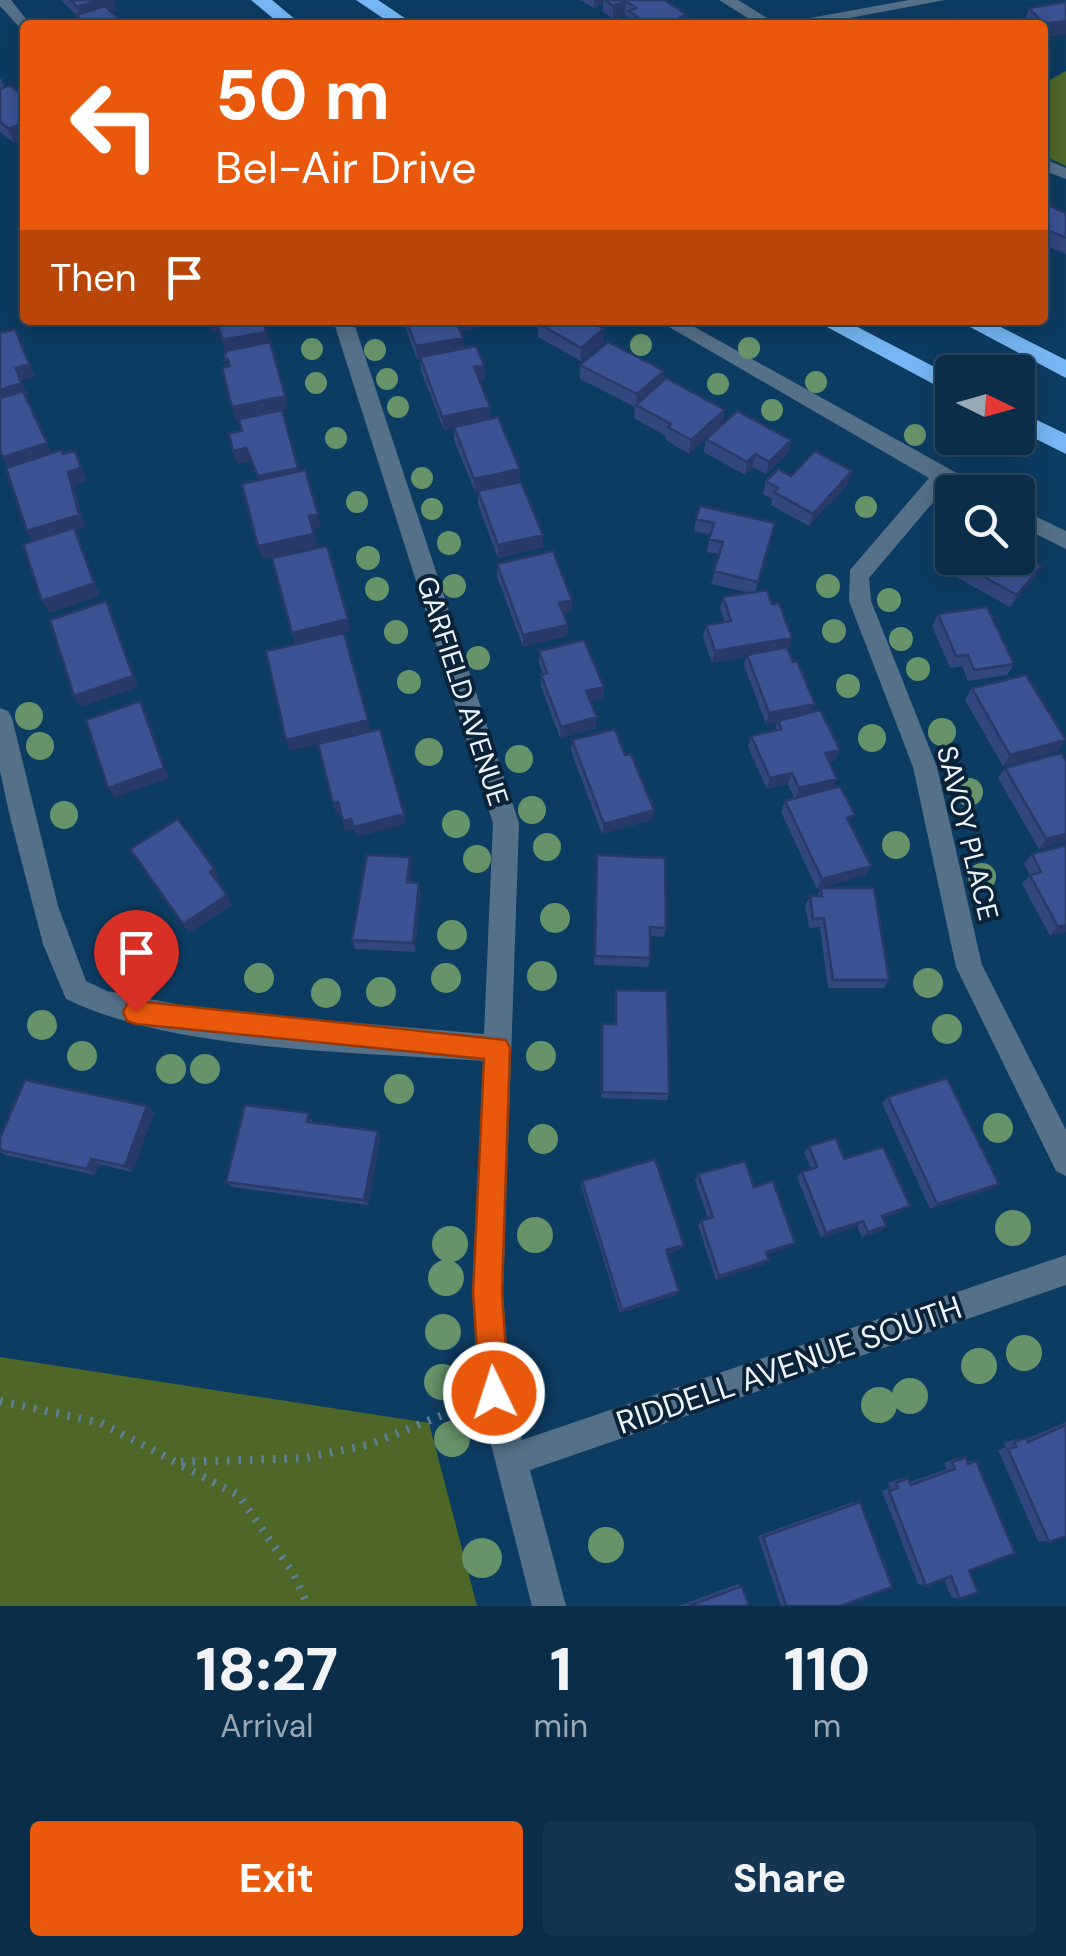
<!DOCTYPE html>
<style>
:root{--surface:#0a2d4a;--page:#133551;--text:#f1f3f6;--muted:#99a8b5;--line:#2a4962;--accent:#ea580c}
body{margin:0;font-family:"DM Sans",sans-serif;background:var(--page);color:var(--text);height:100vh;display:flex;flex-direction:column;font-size:38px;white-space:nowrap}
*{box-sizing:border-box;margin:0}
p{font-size:32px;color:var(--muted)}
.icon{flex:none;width:55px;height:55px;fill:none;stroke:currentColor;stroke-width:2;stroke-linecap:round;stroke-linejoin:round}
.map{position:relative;height:1606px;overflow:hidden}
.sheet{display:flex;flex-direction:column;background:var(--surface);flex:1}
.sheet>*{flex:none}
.hud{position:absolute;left:20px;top:20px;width:1028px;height:305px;border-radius:10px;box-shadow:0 5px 25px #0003,0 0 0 2px var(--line);background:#ea580c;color:#fff;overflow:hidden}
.needle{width:65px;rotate:95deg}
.fabs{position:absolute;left:935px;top:355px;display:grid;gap:20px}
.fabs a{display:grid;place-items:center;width:100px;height:100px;border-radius:10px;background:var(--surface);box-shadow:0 5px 25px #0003,0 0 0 2px var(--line);font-size:50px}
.pin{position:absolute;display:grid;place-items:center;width:85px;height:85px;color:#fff;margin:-102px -42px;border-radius:50% 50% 50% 0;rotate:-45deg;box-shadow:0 0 10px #0007}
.pin .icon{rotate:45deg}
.me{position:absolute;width:110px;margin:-55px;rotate:356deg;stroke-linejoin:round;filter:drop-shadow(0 0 8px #0008)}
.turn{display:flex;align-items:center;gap:35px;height:210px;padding:0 30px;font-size:45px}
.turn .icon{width:130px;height:130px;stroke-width:2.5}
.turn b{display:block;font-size:70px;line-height:85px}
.then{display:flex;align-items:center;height:95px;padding:0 30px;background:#0003;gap:20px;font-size:38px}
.eta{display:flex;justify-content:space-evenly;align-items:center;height:170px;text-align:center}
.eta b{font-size:60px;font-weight:800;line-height:70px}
.primary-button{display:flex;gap:20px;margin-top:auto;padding:20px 30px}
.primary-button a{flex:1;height:115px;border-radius:10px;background:var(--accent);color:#fff;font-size:40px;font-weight:800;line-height:115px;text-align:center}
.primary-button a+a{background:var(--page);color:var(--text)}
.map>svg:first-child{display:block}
.green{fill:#4e6729}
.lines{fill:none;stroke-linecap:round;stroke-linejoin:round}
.path{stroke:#5f7f99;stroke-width:8;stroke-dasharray:2.5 9;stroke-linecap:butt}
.street{fill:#557089;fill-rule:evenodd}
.highway{fill:#75b7f4;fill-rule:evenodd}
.tree{fill:#67936b}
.wall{fill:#33477f}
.shaded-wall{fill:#293968}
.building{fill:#3b5294;stroke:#293968;stroke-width:2.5}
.route{fill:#ea580c;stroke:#983908;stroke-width:2.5}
.labels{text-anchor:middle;stroke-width:8;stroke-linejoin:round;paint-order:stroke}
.street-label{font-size:28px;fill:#eef4fa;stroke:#0a2338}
.near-street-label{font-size:32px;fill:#eef4fa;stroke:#0a2338}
</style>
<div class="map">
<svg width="1066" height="1606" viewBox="0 0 1066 1606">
<rect width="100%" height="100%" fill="#0d3c62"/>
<path class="green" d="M 1066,71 L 1066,166 L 1042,155 L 1043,84 Z
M 0,1357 L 429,1423 L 477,1606 L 0,1606 Z"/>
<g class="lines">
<path class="path" d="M 0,1401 L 101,1423 L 238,1495 L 293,1573 L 308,1606
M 181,1462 L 304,1458 L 368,1445 L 465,1406"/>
<path class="street" d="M 0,0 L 11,0 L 31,25 L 25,25 L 25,33 L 0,6 Z
M 719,0 L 738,0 L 777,24 L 909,0 L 945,0 L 812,25 L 759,25 Z
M 1042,158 L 1066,168 L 1066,179 L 1042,170 Z
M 333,320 L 353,320 L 519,823 L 503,1293 L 510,1393 L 522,1440 L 1066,1255 L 1066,1285 L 530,1470 L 566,1606 L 532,1606 L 478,1393 L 473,1293 L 483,1061 C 361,1052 175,1052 66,999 L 43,944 L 10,817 L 0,771 L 0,708 L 8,711 L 12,718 L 58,906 L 86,981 L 107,991 L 208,1010 L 484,1034 L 493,823 Z
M 657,320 L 682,320 L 980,486 L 983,492 L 956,492 L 946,487 L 869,578 L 871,601 L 937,767 L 982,965 L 1066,1130 L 1066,1176 L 1056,1171 L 956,967 L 913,767 L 849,601 L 850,570 L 929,478 Z
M 1018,508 L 1066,531 L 1066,549 L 1018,525 Z"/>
<path class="highway" d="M 251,0 L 272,0 L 302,25 L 281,25 Z
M 356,0 L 378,0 L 415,25 L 393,25 Z
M 814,320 L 844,320 L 952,376 L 952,394 Z
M 957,320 L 987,320 L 1066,360 L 1066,378 Z
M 1018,411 L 1066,434 L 1066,454 L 1018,430 Z"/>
</g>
<g class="tree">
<circle cx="641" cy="345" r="11"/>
<circle cx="749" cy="348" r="11"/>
<circle cx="312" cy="349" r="11"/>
<circle cx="375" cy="350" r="11"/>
<circle cx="387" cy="379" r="11"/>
<circle cx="816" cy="382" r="11"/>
<circle cx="316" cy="383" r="11"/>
<circle cx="718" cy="384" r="11"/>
<circle cx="398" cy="407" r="11"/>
<circle cx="772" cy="410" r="11"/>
<circle cx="915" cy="435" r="11"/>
<circle cx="336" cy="438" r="11"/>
<circle cx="422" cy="478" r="11"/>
<circle cx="357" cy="502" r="11"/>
<circle cx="866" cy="507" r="11"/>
<circle cx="432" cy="509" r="11"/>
<circle cx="449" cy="543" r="12"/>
<circle cx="368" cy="558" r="12"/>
<circle cx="454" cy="586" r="12"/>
<circle cx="828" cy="586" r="12"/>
<circle cx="377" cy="589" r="12"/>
<circle cx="889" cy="600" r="12"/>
<circle cx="834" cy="631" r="12"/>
<circle cx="396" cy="632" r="12"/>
<circle cx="901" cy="639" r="12"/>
<circle cx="478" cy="658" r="12"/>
<circle cx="918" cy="669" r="12"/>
<circle cx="409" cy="682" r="12"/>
<circle cx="848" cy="686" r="12"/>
<circle cx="29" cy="716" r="14"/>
<circle cx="942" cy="732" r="14"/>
<circle cx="872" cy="738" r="14"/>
<circle cx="40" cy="746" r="14"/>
<circle cx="429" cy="752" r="14"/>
<circle cx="519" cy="759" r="14"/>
<circle cx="969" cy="792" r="14"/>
<circle cx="532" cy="810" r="14"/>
<circle cx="64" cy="815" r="14"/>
<circle cx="456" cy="824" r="14"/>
<circle cx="896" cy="845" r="14"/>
<circle cx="547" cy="847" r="14"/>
<circle cx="477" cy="859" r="14"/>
<circle cx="982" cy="877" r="14"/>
<circle cx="555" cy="918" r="15"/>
<circle cx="452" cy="935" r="15"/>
<circle cx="542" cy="976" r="15"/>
<circle cx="259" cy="978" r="15"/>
<circle cx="446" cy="978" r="15"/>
<circle cx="928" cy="983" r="15"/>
<circle cx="381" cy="992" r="15"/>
<circle cx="326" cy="993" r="15"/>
<circle cx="42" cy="1025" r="15"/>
<circle cx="947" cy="1029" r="15"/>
<circle cx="82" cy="1056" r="15"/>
<circle cx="541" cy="1056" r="15"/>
<circle cx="171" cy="1069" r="15"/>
<circle cx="205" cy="1069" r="15"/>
<circle cx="399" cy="1089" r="15"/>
<circle cx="998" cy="1128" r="15"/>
<circle cx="543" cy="1139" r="15"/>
<circle cx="1013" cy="1228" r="18"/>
<circle cx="535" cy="1235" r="18"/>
<circle cx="450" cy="1244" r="18"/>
<circle cx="446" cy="1278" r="18"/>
<circle cx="443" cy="1332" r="18"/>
<circle cx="1024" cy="1353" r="18"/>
<circle cx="979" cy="1366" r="18"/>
<circle cx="442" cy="1382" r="18"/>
<circle cx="910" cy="1396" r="18"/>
<circle cx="879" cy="1405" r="18"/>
<circle cx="452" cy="1439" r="18"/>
<circle cx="606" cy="1545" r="18"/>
<circle cx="482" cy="1558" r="20"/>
</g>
<path class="wall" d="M 61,0 L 114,0 L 117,10 L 111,12 L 126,25 L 79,25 L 76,15 Z
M 580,0 L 665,0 L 686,22 L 704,25 L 628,25 L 628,17 L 625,15 L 613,19 L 603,12 L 603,4 L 594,8 Z
M 1029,8 L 1066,34 L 1042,37 L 1042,25 L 1027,25 L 1024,22 Z
M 0,77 L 5,87 L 25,97 L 25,147 L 21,139 L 14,143 L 0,132 Z
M 1042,199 L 1051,202 L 1049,206 L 1066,213 L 1066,254 L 1042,244 Z
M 403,320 L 478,320 L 478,328 L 460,331 L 463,349 L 484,365 L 485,378 L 479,380 L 490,407 L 490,419 L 520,469 L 520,482 L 543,535 L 543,547 L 498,558 L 478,504 L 478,491 L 475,492 L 454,440 L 454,428 L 444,430 L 421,371 L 420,359 L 417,360 Z
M 538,323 L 604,342 L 581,361 L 538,337 Z
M 580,365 L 664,371 L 663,380 L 725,410 L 722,423 L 689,454 L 666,440 L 666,436 L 634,418 L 635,407 L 580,379 Z
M 706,439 L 791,440 L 788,453 L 766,474 L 753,467 L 745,475 L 704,452 Z
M 791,476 L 848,484 L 809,526 L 771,505 L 772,499 L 763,494 L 766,481 Z
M 696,519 L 775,523 L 755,592 L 788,650 L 815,704 L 812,712 L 840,750 L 835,760 L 829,762 L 833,788 L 871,866 L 866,875 L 817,889 L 781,812 L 785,801 L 795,799 L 788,784 L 767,789 L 748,747 L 751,736 L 775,731 L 777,722 L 766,724 L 744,666 L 746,657 L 712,663 L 703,637 L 706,625 L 725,622 L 720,609 L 723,597 L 750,593 L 711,584 L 719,554 L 707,552 L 710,535 L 694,531 Z
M 948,557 L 1041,566 L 1034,578 L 1010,607 L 942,569 Z
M 497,564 L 572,600 L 572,612 L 563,614 L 568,625 L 567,636 L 523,647 L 497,576 Z
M 938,614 L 1014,664 L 1007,675 L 968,681 L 962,666 L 950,668 L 932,626 Z
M 539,651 L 604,687 L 603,698 L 590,701 L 596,728 L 560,738 L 541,686 L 541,675 L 543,674 L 539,663 Z
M 972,688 L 1058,751 L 1003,766 L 965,700 Z
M 572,740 L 625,755 L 654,810 L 652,820 L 602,834 L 571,751 Z
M 1066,761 L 1066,841 L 1039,849 L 998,778 L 1005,768 Z
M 1066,845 L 1066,932 L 1050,936 L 1022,884 L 1030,875 L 1024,864 L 1032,854 Z
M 597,855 L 666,928 L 664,937 L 650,936 L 650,958 L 648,967 L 594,965 Z
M 411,867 L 410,882 L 420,892 L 415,952 L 355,949 L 352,940 Z
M 821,888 L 889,980 L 884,988 L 828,988 L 820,927 L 809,928 L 805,906 L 810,896 L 817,896 Z
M 616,990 L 669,1094 L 667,1100 L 601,1098 L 601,1032 L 602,1024 L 615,1024 Z
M 888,1097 L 991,1189 L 930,1209 L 882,1103 Z
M 147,1106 L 154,1113 L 132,1172 L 99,1164 L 95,1175 L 5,1155 L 0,1152 L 0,1138 Z
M 312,1119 L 312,1123 L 378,1131 L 380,1137 L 368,1205 L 232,1187 L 226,1182 Z
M 809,1146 L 844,1159 L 903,1211 L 883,1218 L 880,1231 L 862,1237 L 857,1226 L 821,1238 L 797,1177 L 802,1172 L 811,1169 L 804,1152 Z
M 698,1174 L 754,1187 L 791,1247 L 767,1254 L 765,1264 L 716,1280 L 698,1225 L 701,1221 L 708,1218 L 695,1180 Z
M 582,1181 L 684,1245 L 681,1249 L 667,1254 L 679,1291 L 676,1295 L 620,1313 L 581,1186 Z
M 1066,1422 L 1066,1536 L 1049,1542 L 1038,1541 L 998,1450 L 1006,1447 L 1004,1443 L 1016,1439 L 1026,1438 L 1027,1439 Z
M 966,1457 L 968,1461 L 976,1461 L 969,1571 L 960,1599 L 951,1597 L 944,1579 L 926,1586 L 918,1584 L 882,1491 L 890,1488 L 888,1483 L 901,1478 L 908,1478 L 910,1482 L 947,1469 L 944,1463 L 958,1458 Z
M 853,1502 L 860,1502 L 841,1606 L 781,1606 L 758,1536 Z
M 738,1584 L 742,1586 L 749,1606 L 679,1606 Z"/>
<path class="shaded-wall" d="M 100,0 L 114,0 L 117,10 L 81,20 L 77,7 Z
M 594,0 L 603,0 L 603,4 L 594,8 Z
M 626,1 L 625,15 L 613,19 L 613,6 Z
M 687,15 L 686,25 L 663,25 Z
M 1066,21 L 1066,34 L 1042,37 L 1044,24 Z
M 25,121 L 25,137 L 19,132 L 21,139 L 14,143 L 9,129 Z
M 208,320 L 217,320 L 219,330 L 212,332 Z
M 455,320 L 478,320 L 478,328 L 456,332 Z
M 15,329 L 35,377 L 22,381 L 28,397 L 0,405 L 0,390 Z
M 604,329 L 604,342 L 581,361 L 581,348 Z
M 266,332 L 270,345 L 225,354 L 222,340 Z
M 463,338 L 464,351 L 417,360 L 416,346 Z
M 484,365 L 485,378 L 474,380 L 474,367 Z
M 664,371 L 663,384 L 636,407 L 637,394 Z
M 285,396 L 288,409 L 236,420 L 232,407 Z
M 490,407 L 490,420 L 444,430 L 442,417 Z
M 725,410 L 722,423 L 689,454 L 691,440 Z
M 791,440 L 788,453 L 766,474 L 769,462 Z
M 47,443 L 53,456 L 9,470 L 3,457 Z
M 246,448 L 250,461 L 237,464 L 233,451 Z
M 75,451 L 87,481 L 74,485 L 85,527 L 75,531 L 100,596 L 49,613 L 42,601 L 34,544 L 27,531 Z
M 756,454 L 753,467 L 745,475 L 747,462 Z
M 298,468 L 301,481 L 262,489 L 258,476 Z
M 520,469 L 520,482 L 475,492 L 474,479 Z
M 852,471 L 848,484 L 809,526 L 813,514 Z
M 318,514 L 321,527 L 312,529 L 309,516 Z
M 314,534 L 317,546 L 262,559 L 258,546 Z
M 543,535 L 543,547 L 498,558 L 498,545 Z
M 1041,566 L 1034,578 L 1010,607 L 1017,595 Z
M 572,600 L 572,612 L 559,615 L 559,603 Z
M 106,601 L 138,687 L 81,707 L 74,696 Z
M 348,619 L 351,631 L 295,645 L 292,633 Z
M 568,625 L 567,636 L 523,647 L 523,635 Z
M 792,638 L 789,650 L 712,663 L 715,651 Z
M 604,687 L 603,698 L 585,703 L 586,691 Z
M 140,701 L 146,712 L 169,778 L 114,798 L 108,788 Z
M 815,704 L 811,716 L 766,724 L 769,713 Z
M 597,717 L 596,728 L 560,738 L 561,727 Z
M 368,720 L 370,731 L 290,751 L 286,740 Z
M 1066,740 L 1058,751 L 1003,766 L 1010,755 Z
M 840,750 L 835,760 L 820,764 L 825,753 Z
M 792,773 L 788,784 L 767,789 L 770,778 Z
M 837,779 L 832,789 L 795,799 L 799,788 Z
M 338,802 L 341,812 L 336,814 L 333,803 Z
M 654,810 L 652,820 L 602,834 L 604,824 Z
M 404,814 L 406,824 L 356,837 L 354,829 L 345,831 L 343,821 L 351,819 Z
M 1066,834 L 1066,841 L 1039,849 L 1046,839 Z
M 410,857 L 411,867 L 409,891 L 407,882 Z
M 871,866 L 866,875 L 817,889 L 822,879 Z
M 214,868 L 219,878 L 215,882 L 210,872 Z
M 419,883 L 420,892 L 415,952 L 413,943 Z
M 227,895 L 232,905 L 189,933 L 183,924 Z
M 1066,925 L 1066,932 L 1050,936 L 1058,927 Z
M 147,1106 L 154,1113 L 132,1172 L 125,1166 Z
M 378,1131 L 380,1137 L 368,1205 L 364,1200 Z
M 91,1159 L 99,1164 L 95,1175 L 87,1169 Z
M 999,1184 L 991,1189 L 930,1209 L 937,1204 Z
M 910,1206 L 903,1211 L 876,1221 L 882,1216 Z
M 863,1221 L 857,1226 L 821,1238 L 826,1233 Z
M 886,1226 L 880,1231 L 862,1237 L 868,1232 Z
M 795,1243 L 791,1247 L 762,1256 L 766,1252 Z
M 684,1245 L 681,1249 L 664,1255 L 666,1250 Z
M 769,1260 L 765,1264 L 716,1280 L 719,1276 Z
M 679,1291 L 676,1295 L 620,1313 L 622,1310 Z"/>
<path class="building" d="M 71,0 L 100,0 L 77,7 Z
M 605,0 L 665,0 L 687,15 L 663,25 L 653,19 L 644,22 L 629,11 L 636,8 L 626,1 L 613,6 Z
M 1066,2 L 1066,21 L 1044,24 L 1029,8 Z
M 105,6 L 126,25 L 86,25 L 76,15 Z
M 693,19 L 704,25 L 681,25 Z
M 953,19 L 967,25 L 945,25 Z
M 9,85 L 25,97 L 25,121 L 9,129 L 0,122 L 0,89 Z
M 1042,199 L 1051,202 L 1048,205 L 1066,213 L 1066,238 L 1042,228 Z
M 217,320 L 263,320 L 266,332 L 222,340 Z
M 406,320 L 456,320 L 463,338 L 416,346 Z
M 542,320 L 586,320 L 604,329 L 581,348 L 538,323 Z
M 15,329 L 29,364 L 16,368 L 21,383 L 0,390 L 0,333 Z
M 270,342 L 285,396 L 232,407 L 222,368 L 230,366 L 228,359 L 224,360 L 226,351 Z
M 608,342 L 664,371 L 637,394 L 580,365 Z
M 476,346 L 484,365 L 474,367 L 490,407 L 442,417 L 420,357 Z
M 666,378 L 725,410 L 691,440 L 668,427 L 671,424 L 636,405 Z
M 23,391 L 47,443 L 3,457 L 0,450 L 0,398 Z
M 282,410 L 298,468 L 258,476 L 246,448 L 233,451 L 229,433 L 242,431 L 239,419 Z
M 737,411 L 791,440 L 769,462 L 756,454 L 747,462 L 706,439 Z
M 498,417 L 520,469 L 474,479 L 454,427 Z
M 61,450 L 63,454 L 75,451 L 81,468 L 68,472 L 79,515 L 27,531 L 6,468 Z
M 815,451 L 852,471 L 813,514 L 774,492 L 778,488 L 766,481 L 778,469 L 791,476 Z
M 305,470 L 318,514 L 309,516 L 314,534 L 258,546 L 242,484 Z
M 521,482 L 543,535 L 498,545 L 478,491 Z
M 700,506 L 775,523 L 758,582 L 714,571 L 723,542 L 709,539 L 714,523 L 696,519 Z
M 74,528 L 94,583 L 42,601 L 23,544 Z
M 327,546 L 348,619 L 292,633 L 272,558 Z
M 553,551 L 572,600 L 559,603 L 568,625 L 523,635 L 497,564 Z
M 952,551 L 952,558 L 1018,558 L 1018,554 L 1041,566 L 1017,595 L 948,557 Z
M 767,590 L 772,604 L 779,603 L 792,638 L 715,651 L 706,625 L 731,621 L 723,597 Z
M 106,601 L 133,676 L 74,696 L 50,620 Z
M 987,607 L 1014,664 L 974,670 L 968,655 L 956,656 L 938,614 Z
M 344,633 L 368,720 L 286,740 L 266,651 Z
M 584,640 L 604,687 L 586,691 L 597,717 L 561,727 L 541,675 L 547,673 L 539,651 Z
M 787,647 L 793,662 L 797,661 L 815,704 L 769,713 L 747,655 Z
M 1026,675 L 1066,740 L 1010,755 L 972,688 Z
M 140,701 L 164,768 L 108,788 L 86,720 Z
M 820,710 L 840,750 L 825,753 L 837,779 L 799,788 L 792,773 L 770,778 L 751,736 L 781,729 L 778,721 Z
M 380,729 L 404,814 L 354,827 L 351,819 L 343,821 L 338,802 L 333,803 L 318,744 Z
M 615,729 L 625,755 L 631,754 L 654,810 L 604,824 L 572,740 Z
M 1061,753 L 1066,761 L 1066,834 L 1046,839 L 1005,768 Z
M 840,786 L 855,815 L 847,818 L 871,866 L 822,879 L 785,801 Z
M 178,819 L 214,868 L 210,872 L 227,895 L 183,924 L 130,849 Z
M 1066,845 L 1066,925 L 1058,927 L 1030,875 L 1041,872 L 1032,854 Z
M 367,855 L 410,857 L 407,882 L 419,883 L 413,943 L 352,940 Z
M 597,855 L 665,858 L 666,928 L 650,927 L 650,958 L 595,956 Z
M 821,888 L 874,888 L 889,980 L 833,980 L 824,918 L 813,919 L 810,896 L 822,896 Z
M 616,990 L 667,991 L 669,1094 L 602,1092 L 602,1024 L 616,1024 Z
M 947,1078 L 999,1184 L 937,1204 L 888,1097 Z
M 25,1080 L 147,1106 L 125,1166 L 91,1159 L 87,1169 L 0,1150 L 0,1138 Z
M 245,1105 L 309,1113 L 307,1122 L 378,1131 L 364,1200 L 226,1182 Z
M 836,1138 L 844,1159 L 883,1147 L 910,1206 L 882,1216 L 886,1226 L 868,1232 L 863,1221 L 826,1233 L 802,1172 L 817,1167 L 809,1146 Z
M 655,1159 L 684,1245 L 666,1250 L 679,1291 L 622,1310 L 582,1181 Z
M 745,1161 L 754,1187 L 773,1181 L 795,1243 L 766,1252 L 769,1260 L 719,1276 L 701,1221 L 713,1217 L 698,1174 Z
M 1066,1425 L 1066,1536 L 1049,1542 L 1008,1449 L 1016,1447 L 1014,1442 L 1026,1438 L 1028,1442 Z
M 966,1457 L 968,1464 L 976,1461 L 1015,1553 L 969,1571 L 978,1592 L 960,1599 L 951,1576 L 926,1586 L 889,1491 L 898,1488 L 896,1483 L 908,1478 L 911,1485 L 955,1469 L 952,1462 Z
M 860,1502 L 892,1587 L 841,1606 L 786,1606 L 763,1537 Z
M 742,1586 L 749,1606 L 689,1606 Z"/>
<path class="route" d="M 136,1001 L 506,1040 L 510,1048 L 502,1293 L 509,1393 L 505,1403 L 494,1408 L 484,1403 L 480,1393 L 473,1293 L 484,1059 L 136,1024 L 127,1021 L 123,1012 L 127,1004 Z"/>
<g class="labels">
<g class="street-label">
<text transform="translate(463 691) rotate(72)" y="10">GARFIELD AVENUE</text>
<text transform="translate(968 833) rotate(76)" y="10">SAVOY PLACE</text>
</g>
<g class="near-street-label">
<text transform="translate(789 1365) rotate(-19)" y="11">RIDDELL AVENUE SOUTH</text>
</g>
</g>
</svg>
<div class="fabs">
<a><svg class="needle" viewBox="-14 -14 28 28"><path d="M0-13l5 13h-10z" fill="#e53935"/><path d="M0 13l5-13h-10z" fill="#99a8b5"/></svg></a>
<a><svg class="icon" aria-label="search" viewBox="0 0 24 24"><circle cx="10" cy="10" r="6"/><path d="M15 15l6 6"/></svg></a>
</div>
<div class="pin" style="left:136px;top:1012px;background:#d93025"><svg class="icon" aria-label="arrive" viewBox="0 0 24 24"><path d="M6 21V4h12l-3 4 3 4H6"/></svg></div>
<svg class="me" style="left:494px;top:1393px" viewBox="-20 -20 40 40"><circle r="17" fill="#ea580c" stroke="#fff" stroke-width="3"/><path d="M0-11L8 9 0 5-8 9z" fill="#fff"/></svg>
<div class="hud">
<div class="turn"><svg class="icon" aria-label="left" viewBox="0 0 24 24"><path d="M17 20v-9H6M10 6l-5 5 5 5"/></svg><div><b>50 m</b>Bel-Air Drive</div></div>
<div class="then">Then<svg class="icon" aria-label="arrive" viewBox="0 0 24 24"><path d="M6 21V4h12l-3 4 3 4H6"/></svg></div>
</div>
</div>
<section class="sheet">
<div class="eta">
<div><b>18:27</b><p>Arrival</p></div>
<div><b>1</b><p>min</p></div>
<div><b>110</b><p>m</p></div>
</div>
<div class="primary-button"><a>Exit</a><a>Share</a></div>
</section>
